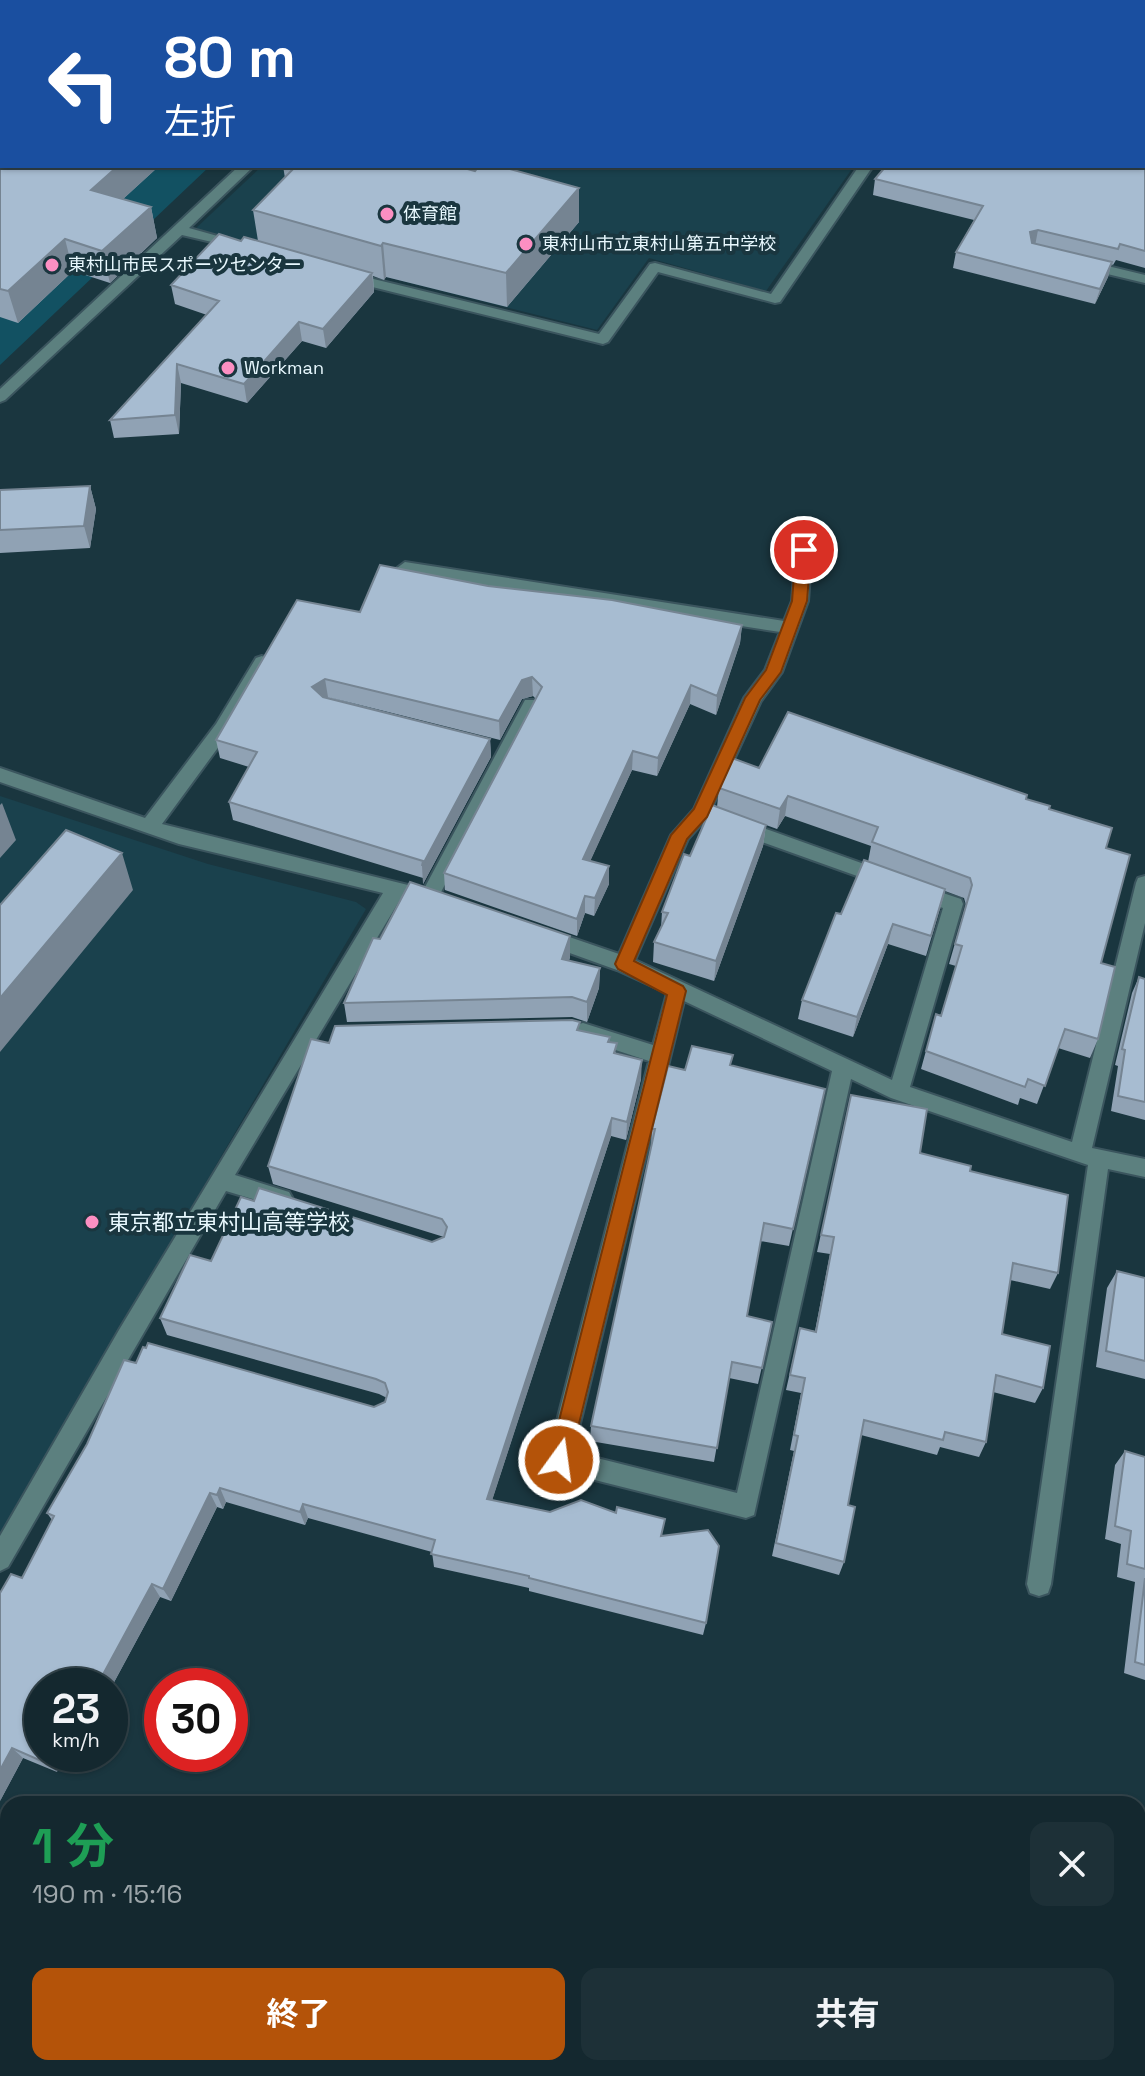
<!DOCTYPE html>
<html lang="ja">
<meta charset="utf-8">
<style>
:root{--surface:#14282f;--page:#1d3037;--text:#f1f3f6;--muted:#9da6aa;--line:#33444b;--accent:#b45309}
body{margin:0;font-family:"Space Grotesk","Noto Sans JP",sans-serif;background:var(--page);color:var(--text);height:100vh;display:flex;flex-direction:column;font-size:30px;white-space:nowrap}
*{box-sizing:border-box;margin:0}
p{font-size:26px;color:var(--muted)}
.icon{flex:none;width:44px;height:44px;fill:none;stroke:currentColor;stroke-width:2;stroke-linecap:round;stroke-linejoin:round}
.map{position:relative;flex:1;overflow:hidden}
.side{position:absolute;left:0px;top:1796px;width:1146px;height:280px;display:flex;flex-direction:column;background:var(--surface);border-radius:24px 24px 0 0;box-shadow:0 2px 6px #0004,0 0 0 2px var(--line)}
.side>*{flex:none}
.top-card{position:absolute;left:0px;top:0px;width:1146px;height:168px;box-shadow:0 2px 6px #0004,0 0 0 2px var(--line);background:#1a4fa0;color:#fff;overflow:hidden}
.speed{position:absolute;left:24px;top:1668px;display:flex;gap:16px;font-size:40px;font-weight:700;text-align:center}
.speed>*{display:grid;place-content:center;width:104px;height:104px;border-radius:50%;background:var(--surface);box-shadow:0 2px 6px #0004,0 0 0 2px var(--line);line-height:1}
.speed small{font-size:20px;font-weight:400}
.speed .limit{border:12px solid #d22;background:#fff;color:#111}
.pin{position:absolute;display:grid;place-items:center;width:68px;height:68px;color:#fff;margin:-34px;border:4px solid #fff;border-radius:50%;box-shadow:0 2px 8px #0007}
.me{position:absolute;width:88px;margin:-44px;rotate:14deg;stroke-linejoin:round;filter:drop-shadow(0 0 6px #0008)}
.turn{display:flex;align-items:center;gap:28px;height:168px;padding:0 32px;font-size:36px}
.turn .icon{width:104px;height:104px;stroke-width:2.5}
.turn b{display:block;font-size:56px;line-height:68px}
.round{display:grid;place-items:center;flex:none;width:84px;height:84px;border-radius:16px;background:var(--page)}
.head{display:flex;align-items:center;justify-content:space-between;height:136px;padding:0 32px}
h1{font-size:48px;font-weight:700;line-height:60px;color:#1e9e55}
.button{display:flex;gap:16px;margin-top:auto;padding:16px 32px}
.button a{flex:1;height:92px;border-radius:16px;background:var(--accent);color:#fff;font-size:32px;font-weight:700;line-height:92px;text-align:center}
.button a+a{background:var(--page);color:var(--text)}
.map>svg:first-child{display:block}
.built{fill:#1a414d}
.green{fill:#125162}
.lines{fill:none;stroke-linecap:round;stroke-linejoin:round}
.minor-casing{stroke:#3b555e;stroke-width:4}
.minor{fill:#5c807f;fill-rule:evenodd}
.wall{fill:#90a2b4}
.shaded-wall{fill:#758492}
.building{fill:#a7bcd1;stroke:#758492;stroke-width:2}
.route{fill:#b45309;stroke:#753606;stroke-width:2}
.poi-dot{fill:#fc8fc2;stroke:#1a363f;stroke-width:3}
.labels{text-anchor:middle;stroke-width:8;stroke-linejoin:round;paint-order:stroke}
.far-poi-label{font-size:18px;fill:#e8f8fe;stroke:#1a363f;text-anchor:start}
.poi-label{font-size:22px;fill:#e8f8fe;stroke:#1a363f;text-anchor:start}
</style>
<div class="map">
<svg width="1145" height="2076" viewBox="0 0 1145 2076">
<rect width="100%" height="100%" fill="#1a363f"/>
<path class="built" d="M 262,166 L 854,166 L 766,291 L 649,258 L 597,330 L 195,229 Z
M 0,796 L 208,864 L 356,902 L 366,909 L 0,1534 Z"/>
<path class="green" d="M 0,7 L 2,166 L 210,166 L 0,365 Z"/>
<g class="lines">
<g class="minor-casing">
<path id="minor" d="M 389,0 L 406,0 L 407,2 L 390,2 Z
M 765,0 L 784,0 L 785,2 L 766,2 Z
M 239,166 L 254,166 L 189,228 L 246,244 L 246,250 L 182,235 L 5,400 L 0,402 L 0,389 Z
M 859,166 L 873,166 L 780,302 L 775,303 L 658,272 L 608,342 L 603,344 L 344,280 L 342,277 L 349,273 L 599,334 L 650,264 L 655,263 L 771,294 Z
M 1083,260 L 1145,275 L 1145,283 L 1078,267 L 1076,264 Z
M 806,519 L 814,524 L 808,601 L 782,672 L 761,701 L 707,818 L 688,839 L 635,960 L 892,1080 L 943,908 L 912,897 L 910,892 L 912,887 L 919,885 L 961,899 L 963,904 L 910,1087 L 1072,1142 L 1136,883 L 1138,878 L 1145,876 L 1145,923 L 1092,1148 L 1145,1159 L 1145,1177 L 1108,1169 L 1051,1584 L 1048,1593 L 1039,1596 L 1030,1593 L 1027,1584 L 1088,1165 L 891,1098 L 851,1079 L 754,1515 L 746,1518 L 559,1471 L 551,1468 L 547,1460 L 649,1061 L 576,1037 L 573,1031 L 576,1025 L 583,1023 L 653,1045 L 667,993 L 617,970 L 539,942 L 536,937 L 539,932 L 546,929 L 619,954 L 671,835 L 694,809 L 744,698 L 765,670 L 780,632 L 405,574 L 397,568 L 405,562 L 784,621 L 792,601 L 798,524 ZM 684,1001 L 832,1071 L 737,1493 L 573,1452 Z
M 262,656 L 271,662 L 228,734 L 162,824 L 424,889 L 525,700 L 537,700 L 540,704 L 440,894 L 440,903 L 433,905 L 401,898 L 235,1175 L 289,1192 L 293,1199 L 289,1206 L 282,1208 L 226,1191 L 8,1567 L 0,1571 L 0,1536 L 119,1330 L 383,893 L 179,844 L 0,782 L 0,768 L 145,818 L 216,724 L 256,658 Z
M 738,819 L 892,874 L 894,879 L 885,886 L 731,831 L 729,826 Z"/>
</g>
<use href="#minor" class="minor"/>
</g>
<path class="wall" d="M 1053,0 L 1145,0 L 1145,268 L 1116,260 L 1113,265 L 1111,264 L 1108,277 L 1095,304 L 953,268 L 956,252 L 974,220 L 873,195 L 875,179 L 1144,2 L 1053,2 Z
M 0,22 L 2,166 L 163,166 L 158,167 L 123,199 L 151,207 L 157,238 L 110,283 L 73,271 L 18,323 L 0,317 Z
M 283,166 L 457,166 L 579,222 L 507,307 L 386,277 L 384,280 L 373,276 L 374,292 L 326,348 L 302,341 L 247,403 L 181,383 L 179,434 L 114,438 L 110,420 L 207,315 L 175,304 L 171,285 L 241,241 L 258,241 L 253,210 L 285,178 Z
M 90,486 L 96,509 L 90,548 L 0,553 L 0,490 Z
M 488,586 L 742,625 L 740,643 L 716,715 L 690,704 L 657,776 L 632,770 L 590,861 L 609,884 L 594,916 L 585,913 L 577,936 L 445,890 L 444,873 L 536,699 L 533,696 L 522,699 L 500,740 L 328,697 L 490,739 L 491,757 L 423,884 L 423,878 L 233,820 L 229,802 L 249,767 L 220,758 L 216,740 L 360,612 Z
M 759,768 L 1026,799 L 1049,809 L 1106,848 L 1098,1039 L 1090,1058 L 1058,1048 L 1037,1104 L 1020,1098 L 1018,1105 L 921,1069 L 936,1014 L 941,1015 L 956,966 L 949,964 L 966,905 L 964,898 L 945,891 L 926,956 L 888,944 L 853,1037 L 798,1019 L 802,1000 L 841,914 L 868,862 L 871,846 L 785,816 L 777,829 L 766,825 L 763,846 L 714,981 L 653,962 L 654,942 L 661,928 L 662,912 L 690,856 L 717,807 L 719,788 Z
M 380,939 L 570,957 L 569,961 L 600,968 L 599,988 L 587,1022 L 572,1017 L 347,1022 L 344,1003 Z
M 1139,977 L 1145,979 L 1145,1120 L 1111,1111 L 1118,1066 L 1115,1065 L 1132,993 Z
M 580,1031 L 610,1037 L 609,1042 L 616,1053 L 641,1079 L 626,1140 L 611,1136 L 492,1500 L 662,1536 L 706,1623 L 703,1635 L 529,1591 L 529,1588 L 434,1567 L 432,1552 L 308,1518 L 305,1525 L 226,1502 L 223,1509 L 217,1507 L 171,1601 L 160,1597 L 112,1686 L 120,1695 L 42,1686 L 57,1772 L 23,1758 L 0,1801 L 52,1520 L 47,1513 L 136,1363 L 374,1407 L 385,1402 L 387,1398 L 379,1394 L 167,1335 L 160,1318 L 211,1261 L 254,1201 L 432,1242 L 444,1237 L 273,1184 L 268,1166 L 329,1043 Z
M 732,1066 L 825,1089 L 789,1246 L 760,1241 L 747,1316 L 772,1322 L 758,1384 L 729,1378 L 714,1462 L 590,1441 L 591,1426 L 651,1147 L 652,1129 L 685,1070 Z
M 851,1095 L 920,1153 L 970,1171 L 1058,1273 L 1050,1289 L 1010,1280 L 1002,1334 L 1043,1388 L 1035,1403 L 993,1392 L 986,1442 L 979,1457 L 940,1447 L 937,1455 L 861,1435 L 848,1505 L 844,1562 L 839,1575 L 772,1556 L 794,1451 L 790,1450 L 801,1393 L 786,1390 L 800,1328 L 815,1331 L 830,1254 L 817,1252 Z
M 1117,1271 L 1145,1278 L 1145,1379 L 1096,1367 L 1107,1288 Z
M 1125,1451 L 1145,1457 L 1145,1680 L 1124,1673 L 1135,1582 L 1117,1577 L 1121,1544 L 1105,1539 L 1115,1465 Z"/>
<path class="shaded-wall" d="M 532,0 L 565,0 L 563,2 L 530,2 Z
M 118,166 L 163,166 L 158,167 L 99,221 L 91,190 Z
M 579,188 L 579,222 L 507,307 L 506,273 Z
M 151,207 L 157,238 L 110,283 L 102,251 Z
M 1038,230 L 1035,246 L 1027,248 L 1030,232 Z
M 65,239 L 73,271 L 18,323 L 8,291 Z
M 383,243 L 386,277 L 384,280 L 381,246 Z
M 1112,262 L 1108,277 L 1095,304 L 1100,289 Z
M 372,273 L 374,292 L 326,348 L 323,329 Z
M 299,322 L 302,341 L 247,403 L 244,384 Z
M 177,364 L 181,383 L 179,434 L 175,415 Z
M 90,486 L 96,509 L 90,548 L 84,526 Z
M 742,625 L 740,643 L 716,715 L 717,696 Z
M 532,677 L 533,696 L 522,699 L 500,740 L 499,721 L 522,680 Z
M 325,679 L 328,697 L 315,705 L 312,687 Z
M 691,685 L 690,704 L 657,776 L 658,758 Z
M 490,739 L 491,757 L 423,884 L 422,866 Z
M 633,751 L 632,770 L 583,877 L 583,859 Z
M 788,796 L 785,816 L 777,829 L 780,809 Z
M 2,803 L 16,840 L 0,858 L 0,805 Z
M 766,825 L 763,846 L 714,981 L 716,961 Z
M 122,853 L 133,890 L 0,1052 L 0,998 Z
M 609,866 L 609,884 L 594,916 L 595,898 Z
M 585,896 L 585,913 L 577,936 L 577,919 Z
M 893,924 L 888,944 L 853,1037 L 857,1017 Z
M 570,936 L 570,957 L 562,979 L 562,959 Z
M 600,968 L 599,988 L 587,1022 L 587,1002 Z
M 642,1060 L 641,1079 L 626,1140 L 627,1122 Z
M 612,1118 L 611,1136 L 488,1513 L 487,1499 Z
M 220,1488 L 226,1502 L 223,1509 L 217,1495 Z
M 210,1493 L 217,1507 L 171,1601 L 163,1589 Z
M 303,1504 L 308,1518 L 305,1525 L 300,1512 Z
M 152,1584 L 160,1597 L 112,1686 L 120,1695 L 110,1715 L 110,1686 L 100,1680 Z
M 12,1748 L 23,1758 L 0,1801 L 0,1770 Z
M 51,1754 L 66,1754 L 57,1772 L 46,1763 Z"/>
<path class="building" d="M 31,0 L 286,0 L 294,2 L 28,2 Z
M 449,0 L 532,0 L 530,2 L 447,2 Z
M 1057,0 L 1145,0 L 1145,251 L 1120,244 L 1118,249 L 1038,230 L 1030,232 L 1032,243 L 1112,262 L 1100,289 L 956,252 L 983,206 L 875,179 L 886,166 L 1144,166 L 1144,2 L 1056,2 Z
M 2,21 L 2,166 L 118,166 L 91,190 L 151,207 L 102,251 L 65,239 L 8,291 L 0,289 L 0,22 Z
M 296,166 L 457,166 L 475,171 L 479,166 L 499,166 L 579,188 L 506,273 L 383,243 L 381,246 L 253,210 Z
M 219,234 L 241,241 L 244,237 L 372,273 L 323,329 L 299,322 L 244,384 L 177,364 L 175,415 L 110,420 L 219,301 L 171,285 Z
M 90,486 L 84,526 L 0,530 L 0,490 Z
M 380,565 L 488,586 L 612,600 L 742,625 L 717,696 L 691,685 L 658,758 L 633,751 L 583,859 L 609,866 L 595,898 L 585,896 L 577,919 L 444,873 L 542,687 L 532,677 L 522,680 L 499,721 L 325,679 L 312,687 L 323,697 L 490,739 L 422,866 L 423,861 L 229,802 L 257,752 L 216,740 L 297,600 L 360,612 Z
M 788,712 L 1027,795 L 1026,799 L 1050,806 L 1049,809 L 1112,828 L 1106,848 L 1130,855 L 1101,963 L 1115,967 L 1098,1039 L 1065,1029 L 1045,1086 L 1028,1079 L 1025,1087 L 926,1051 L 936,1014 L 941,1016 L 962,946 L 955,944 L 972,885 L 970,878 L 872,842 L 878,827 L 788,796 L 780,809 L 719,788 L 732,758 L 759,768 Z
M 712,805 L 766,825 L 716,961 L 654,942 L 668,913 L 662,912 L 684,854 L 690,856 Z
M 66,830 L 122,853 L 0,998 L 0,905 Z
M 864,860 L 945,889 L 931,936 L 893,924 L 857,1017 L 802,1000 L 836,913 L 841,914 Z
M 410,882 L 570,936 L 562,959 L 600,968 L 587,1002 L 572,997 L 344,1003 L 373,938 L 380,939 Z
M 1139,977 L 1145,979 L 1145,1102 L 1118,1096 L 1125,1050 L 1122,1049 Z
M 572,1020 L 580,1022 L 577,1030 L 610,1037 L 608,1042 L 617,1043 L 614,1053 L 642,1060 L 627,1122 L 612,1118 L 487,1499 L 550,1512 L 581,1500 L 616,1513 L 617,1507 L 665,1519 L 661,1536 L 708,1530 L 719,1546 L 706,1623 L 529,1578 L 529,1576 L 431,1554 L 435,1540 L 303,1504 L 300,1512 L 220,1488 L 217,1495 L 210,1493 L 163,1589 L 152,1584 L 100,1680 L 111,1684 L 110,1686 L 42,1686 L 42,1754 L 51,1754 L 46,1763 L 12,1748 L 0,1770 L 0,1593 L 11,1574 L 22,1578 L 54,1516 L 47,1513 L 87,1444 L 124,1360 L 136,1363 L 143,1347 L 146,1348 L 148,1343 L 374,1407 L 385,1402 L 388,1392 L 385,1383 L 376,1379 L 160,1318 L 190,1255 L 211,1261 L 241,1197 L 254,1201 L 259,1188 L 432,1242 L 444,1237 L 447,1227 L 442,1219 L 268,1166 L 311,1039 L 329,1043 L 335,1026 Z
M 692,1046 L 733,1055 L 730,1065 L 825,1089 L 793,1229 L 764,1223 L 747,1316 L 772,1322 L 762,1368 L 732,1362 L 717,1448 L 591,1426 L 655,1129 L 652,1129 L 668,1066 L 685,1070 Z
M 851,1095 L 927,1109 L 920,1153 L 971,1166 L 970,1171 L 1068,1195 L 1058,1273 L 1013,1263 L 1002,1334 L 1050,1346 L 1043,1388 L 996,1375 L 986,1442 L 945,1432 L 943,1440 L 864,1420 L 848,1505 L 855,1507 L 844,1562 L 776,1543 L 798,1436 L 794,1435 L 805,1378 L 790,1375 L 800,1328 L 816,1332 L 834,1237 L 821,1235 Z
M 1117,1271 L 1145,1278 L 1145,1361 L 1106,1351 Z
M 1125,1451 L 1145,1457 L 1145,1569 L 1127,1564 L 1131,1531 L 1115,1526 Z
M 1145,1578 L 1145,1665 L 1135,1662 Z"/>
<path class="route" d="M 804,545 L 811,550 L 807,601 L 781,672 L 760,700 L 707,817 L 687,839 L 634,961 L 683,986 L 686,991 L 570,1460 L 567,1467 L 559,1470 L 552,1467 L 549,1460 L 667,995 L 618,969 L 615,964 L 671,835 L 694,809 L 745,698 L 766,670 L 792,601 L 796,550 Z"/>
<g class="poi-dot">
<circle cx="387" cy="214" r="8"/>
<circle cx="526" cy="244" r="8"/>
<circle cx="52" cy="265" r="8"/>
<circle cx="228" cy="368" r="8"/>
<circle cx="92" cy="1222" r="8"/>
</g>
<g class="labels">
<g class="far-poi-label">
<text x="403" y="220">体育館</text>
<text x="542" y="250">東村山市立東村山第五中学校</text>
<text x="68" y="271">東村山市民スポーツセンター</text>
<text x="244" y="374">Workman</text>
</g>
<g class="poi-label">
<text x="108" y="1230">東京都立東村山高等学校</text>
</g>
</g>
</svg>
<div class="speed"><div>23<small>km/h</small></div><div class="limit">30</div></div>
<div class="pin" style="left:804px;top:550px;background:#d93025"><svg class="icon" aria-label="arrive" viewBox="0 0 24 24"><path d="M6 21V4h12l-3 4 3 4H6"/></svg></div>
<svg class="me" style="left:559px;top:1460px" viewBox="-20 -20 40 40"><circle r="17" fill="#b45309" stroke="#fff" stroke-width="3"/><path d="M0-11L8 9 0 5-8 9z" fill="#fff"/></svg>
<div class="top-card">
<div class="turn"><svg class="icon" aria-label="left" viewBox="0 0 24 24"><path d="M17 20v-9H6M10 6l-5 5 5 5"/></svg><div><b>80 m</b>左折</div></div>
</div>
<section class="side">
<div class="head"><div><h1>1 分</h1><p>190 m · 15:16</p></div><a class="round"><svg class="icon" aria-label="close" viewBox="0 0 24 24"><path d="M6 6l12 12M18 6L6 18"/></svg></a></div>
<div class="button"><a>終了</a><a>共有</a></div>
</section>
</div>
